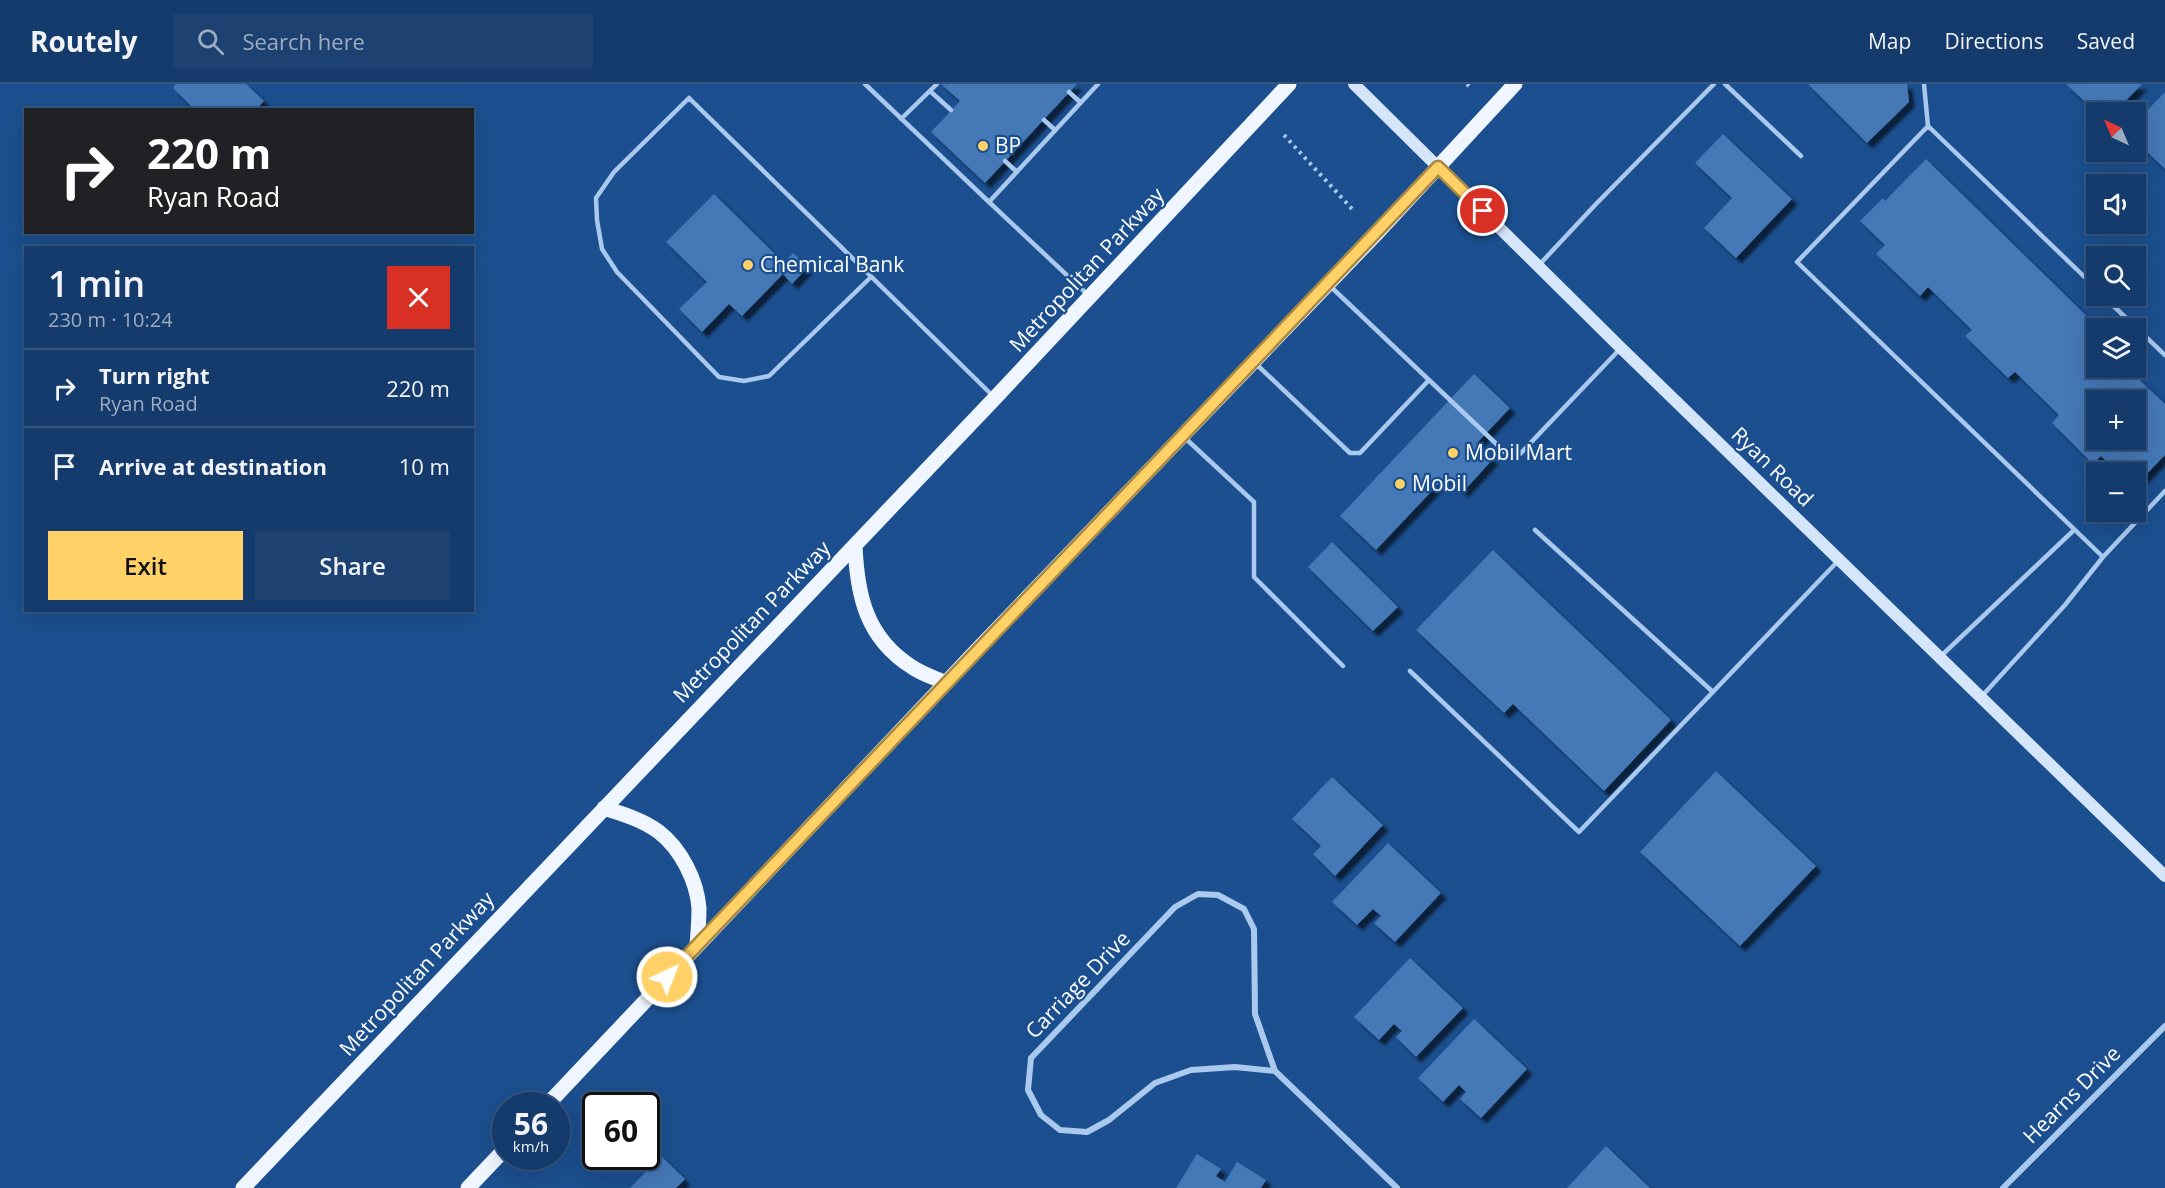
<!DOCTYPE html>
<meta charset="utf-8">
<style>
:root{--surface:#143b6b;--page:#1d4271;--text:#f1f3f6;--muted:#9dadc1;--line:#33557e;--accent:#ffd166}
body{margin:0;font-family:"Open Sans",sans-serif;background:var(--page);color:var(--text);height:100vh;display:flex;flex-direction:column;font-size:22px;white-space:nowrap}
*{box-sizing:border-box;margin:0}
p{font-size:20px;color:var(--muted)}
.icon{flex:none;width:33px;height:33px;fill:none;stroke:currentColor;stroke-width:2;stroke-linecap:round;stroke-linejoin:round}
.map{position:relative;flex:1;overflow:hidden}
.sheet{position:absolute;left:24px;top:162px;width:450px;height:366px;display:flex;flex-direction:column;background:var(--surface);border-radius:0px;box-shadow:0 6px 24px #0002,0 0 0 2px var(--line)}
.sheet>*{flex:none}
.hud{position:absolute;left:24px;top:24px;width:450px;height:126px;border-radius:0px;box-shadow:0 6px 24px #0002,0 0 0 2px var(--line);background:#202124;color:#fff;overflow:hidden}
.needle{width:39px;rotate:316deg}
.tools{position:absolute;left:2086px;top:18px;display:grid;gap:12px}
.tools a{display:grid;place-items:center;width:60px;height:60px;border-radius:0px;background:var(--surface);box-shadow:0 6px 24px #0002,0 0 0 2px var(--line);font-size:30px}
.speed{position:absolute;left:492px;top:1008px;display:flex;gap:12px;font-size:30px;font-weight:700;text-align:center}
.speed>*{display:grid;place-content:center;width:78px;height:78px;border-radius:50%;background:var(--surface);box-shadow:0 6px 24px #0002,0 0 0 2px var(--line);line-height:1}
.speed small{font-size:15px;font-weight:400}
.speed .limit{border:3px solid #111;border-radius:9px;background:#fff;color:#111}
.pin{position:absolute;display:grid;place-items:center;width:51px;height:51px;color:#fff;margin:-26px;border:3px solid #fff;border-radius:50%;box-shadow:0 2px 6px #0007}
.me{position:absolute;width:66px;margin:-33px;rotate:43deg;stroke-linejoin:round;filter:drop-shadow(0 0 4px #0008)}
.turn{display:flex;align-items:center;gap:21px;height:126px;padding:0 24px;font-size:27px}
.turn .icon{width:78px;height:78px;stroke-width:2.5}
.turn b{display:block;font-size:42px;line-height:51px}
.round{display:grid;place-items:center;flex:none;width:63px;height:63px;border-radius:0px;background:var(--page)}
.headline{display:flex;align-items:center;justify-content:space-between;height:102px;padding:0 24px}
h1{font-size:36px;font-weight:600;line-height:45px}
.primary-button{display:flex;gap:12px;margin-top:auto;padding:12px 24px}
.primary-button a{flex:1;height:69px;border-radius:0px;background:var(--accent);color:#111;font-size:24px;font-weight:600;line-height:69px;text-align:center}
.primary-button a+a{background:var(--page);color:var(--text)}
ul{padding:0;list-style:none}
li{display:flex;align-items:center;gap:18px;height:78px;padding:0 24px;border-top:2px solid var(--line)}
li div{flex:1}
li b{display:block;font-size:22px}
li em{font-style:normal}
header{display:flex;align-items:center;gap:36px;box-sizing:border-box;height:84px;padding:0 30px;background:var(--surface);border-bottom:2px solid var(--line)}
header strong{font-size:28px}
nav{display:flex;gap:33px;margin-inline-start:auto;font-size:21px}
.search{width:420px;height:54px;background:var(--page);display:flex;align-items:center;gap:15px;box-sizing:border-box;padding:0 21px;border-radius:0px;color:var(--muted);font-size:22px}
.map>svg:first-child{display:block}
.building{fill:#4478b7;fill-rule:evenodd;filter:url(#shadow)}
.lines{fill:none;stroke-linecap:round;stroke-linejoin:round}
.path{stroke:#a9c9ee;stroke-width:4;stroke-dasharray:3 4.5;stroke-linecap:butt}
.lane{stroke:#a9c9ee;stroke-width:4.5}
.street{stroke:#a9c9ee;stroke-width:6}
.secondary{stroke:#d6e6fa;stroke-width:12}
.primary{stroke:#f0f6ff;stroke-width:15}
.route-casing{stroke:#a68842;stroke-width:15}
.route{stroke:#ffd166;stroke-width:10}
.poi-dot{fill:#ffd166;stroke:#1b4f8f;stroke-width:2}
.labels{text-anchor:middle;stroke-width:4.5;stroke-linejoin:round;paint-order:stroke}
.poi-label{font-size:21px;fill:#fff;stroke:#1b4f8f;text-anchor:start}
.street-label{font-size:21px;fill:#fff;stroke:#1b4f8f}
</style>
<header>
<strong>Routely</strong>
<div class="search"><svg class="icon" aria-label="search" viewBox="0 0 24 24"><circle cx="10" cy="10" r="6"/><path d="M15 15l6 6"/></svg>Search here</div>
<nav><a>Map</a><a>Directions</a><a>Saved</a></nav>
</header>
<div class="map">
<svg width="2165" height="1104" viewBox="0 0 2165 1104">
<defs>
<filter id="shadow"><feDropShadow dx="5.5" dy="5.5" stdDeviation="1.5" flood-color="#0009"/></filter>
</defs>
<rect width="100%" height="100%" fill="#1b4f8f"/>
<path class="building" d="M 176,0 L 246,0 L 264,17 L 256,26 L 195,26 L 173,4 Z
M 941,0 L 1077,0 L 985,99 L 931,48 L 960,17 Z
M 1808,0 L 1907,0 L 1909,18 L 1867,59 Z
M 2066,0 L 2142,0 L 2115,28 L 2096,28 Z
M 2165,8 L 2165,85 L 2136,57 L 2136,38 Z
M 1723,50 L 1792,115 L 1736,174 L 1704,144 L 1732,114 L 1695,79 Z
M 1926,75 L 2099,244 L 2097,244 L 2097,284 L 2127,284 L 2165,320 L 2165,371 L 2136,401 L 2136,388 L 2118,388 L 2101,372 L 2093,380 L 2052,339 L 2059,331 L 2015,288 L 2008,294 L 1965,252 L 1972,246 L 1928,203 L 1920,212 L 1876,170 L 1885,161 L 1860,137 L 1883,114 L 1885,117 ZM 2097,316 L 2136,316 L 2136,356 L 2097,356 Z
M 714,110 L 784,179 L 793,169 L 808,183 L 792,200 L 783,190 L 742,232 L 729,220 L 702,248 L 679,225 L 707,198 L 666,158 Z
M 1474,290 L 1510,324 L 1476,360 L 1493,375 L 1463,408 L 1446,392 L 1376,466 L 1340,432 Z
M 1332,458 L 1398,523 L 1373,547 L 1308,483 Z
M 1493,466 L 1671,636 L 1604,707 L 1513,620 L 1504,629 L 1416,546 Z
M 1716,687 L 1816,782 L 1740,862 L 1640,768 Z
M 1332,693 L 1383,741 L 1335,792 L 1313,770 L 1321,762 L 1292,735 Z
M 1388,759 L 1441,809 L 1395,858 L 1374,839 L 1381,832 L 1373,825 L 1357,841 L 1332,818 Z
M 1410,874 L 1463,924 L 1416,973 L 1396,953 L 1402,947 L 1394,940 L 1379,956 L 1354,933 Z
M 1474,935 L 1527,985 L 1481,1034 L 1460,1015 L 1466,1008 L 1459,1001 L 1443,1018 L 1418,994 Z
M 1606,1062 L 1650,1104 L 1567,1104 Z
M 1197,1070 L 1221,1085 L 1216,1092 L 1225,1098 L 1237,1078 L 1266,1096 L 1261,1104 L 1176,1104 Z
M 661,1072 L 685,1095 L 676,1104 L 630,1104 Z"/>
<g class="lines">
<path class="path" d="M 1467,0 L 1469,2
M 1284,51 L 1353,126"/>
<path class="lane" d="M 865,0 L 989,118 L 1098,0
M 1725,0 L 1801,72
M 1924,0 L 1928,42 L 2097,205
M 930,7 L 951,26
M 1069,8 L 1080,18
M 901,35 L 937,0
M 1044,36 L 1055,46
M 1928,42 L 1797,178 L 2103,473
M 1005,77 L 1017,88
M 989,118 L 1088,211
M 1539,181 L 1596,120 L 1714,0
M 871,193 L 769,292 L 744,297 L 719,293 L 617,188 L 602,165 L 597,136 L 596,114 L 614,88 L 689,14 L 993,312
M 2103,212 L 2165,271
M 1255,279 L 1350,369 L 1360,369 L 1429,296 L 1329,201
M 1429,296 L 1508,371 L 1520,370 L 1619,266
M 1184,353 L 1254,418 L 1254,493 L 1343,582
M 1535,446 L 1713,608
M 1941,572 L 2074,446
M 1410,587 L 1579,748 L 1838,477
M 1982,612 L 2065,521 L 2103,473 L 2165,407"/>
<path class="street" d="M 1275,987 L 1235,983 L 1191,986 L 1155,999 L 1109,1036 L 1087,1048 L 1060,1046 L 1041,1031 L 1028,1006 L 1031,974 L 1175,823 L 1198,810 L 1218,811 L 1244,825 L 1254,845 L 1255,930 L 1275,987 L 1397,1104
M 2003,1104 L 2165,942"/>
<path class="secondary" d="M 1354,0 L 1621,264 L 2165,792"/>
<path class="primary" d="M 855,461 C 857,511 866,554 912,583 C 922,590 935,594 946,599
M 604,724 C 623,730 643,736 659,748 C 681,765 697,797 699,824 C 699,836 698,849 697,861
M 546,1022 L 976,567 L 1377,149 L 1515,0
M 243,1104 L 995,314 L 1289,0
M 468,1104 L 506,1064"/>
</g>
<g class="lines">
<g class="route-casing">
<path id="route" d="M 667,893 L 1438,83 L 1483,127"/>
</g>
<use href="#route" class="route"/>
</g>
<g class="poi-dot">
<circle cx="983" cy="62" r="6"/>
<circle cx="748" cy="181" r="6"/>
<circle cx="1453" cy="369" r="6"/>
<circle cx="1400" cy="400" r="6"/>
</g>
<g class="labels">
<g class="poi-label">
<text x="995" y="69">BP</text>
<text x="760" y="188">Chemical Bank</text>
<text x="1465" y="376">Mobil Mart</text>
<text x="1412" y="407">Mobil</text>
</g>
<g class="street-label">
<text transform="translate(1087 186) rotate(-47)" y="7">Metropolitan Parkway</text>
<text transform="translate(1772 383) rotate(44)" y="7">Ryan Road</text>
<text transform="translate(752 538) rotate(-46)" y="7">Metropolitan Parkway</text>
<text transform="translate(417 890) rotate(-47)" y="7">Metropolitan Parkway</text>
<text transform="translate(1078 901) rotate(-46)" y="7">Carriage Drive</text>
<text transform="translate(2072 1011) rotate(-45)" y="7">Hearns Drive</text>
</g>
</g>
</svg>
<div class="tools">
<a><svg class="needle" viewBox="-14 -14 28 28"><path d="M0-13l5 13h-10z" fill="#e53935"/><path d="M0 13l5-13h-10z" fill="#9dadc1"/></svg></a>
<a><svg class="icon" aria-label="sound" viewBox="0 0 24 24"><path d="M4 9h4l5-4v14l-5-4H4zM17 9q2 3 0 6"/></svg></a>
<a><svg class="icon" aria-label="search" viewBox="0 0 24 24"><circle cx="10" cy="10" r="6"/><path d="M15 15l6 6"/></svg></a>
<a><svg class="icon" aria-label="layers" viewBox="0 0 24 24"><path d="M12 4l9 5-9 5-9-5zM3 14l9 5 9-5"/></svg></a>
<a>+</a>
<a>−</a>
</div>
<div class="speed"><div>56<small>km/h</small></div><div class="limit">60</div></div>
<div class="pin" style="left:1483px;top:127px;background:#d93025"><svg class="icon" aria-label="arrive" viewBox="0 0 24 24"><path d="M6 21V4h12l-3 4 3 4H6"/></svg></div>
<svg class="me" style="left:667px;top:893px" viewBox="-20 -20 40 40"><circle r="17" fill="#ffd166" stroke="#fff" stroke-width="3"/><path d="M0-11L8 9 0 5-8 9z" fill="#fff"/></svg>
<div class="hud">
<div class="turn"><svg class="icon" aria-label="right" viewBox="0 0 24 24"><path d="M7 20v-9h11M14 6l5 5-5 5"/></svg><div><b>220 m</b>Ryan Road</div></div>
</div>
<section class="sheet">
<div class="headline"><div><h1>1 min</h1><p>230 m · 10:24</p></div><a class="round" style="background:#d93025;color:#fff"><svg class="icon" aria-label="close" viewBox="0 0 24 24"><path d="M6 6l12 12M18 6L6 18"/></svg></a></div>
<ul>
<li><svg class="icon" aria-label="right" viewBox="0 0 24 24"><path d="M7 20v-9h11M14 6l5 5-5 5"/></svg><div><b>Turn right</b><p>Ryan Road</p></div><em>220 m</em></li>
<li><svg class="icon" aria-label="arrive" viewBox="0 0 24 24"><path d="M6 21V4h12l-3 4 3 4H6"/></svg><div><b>Arrive at destination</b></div><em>10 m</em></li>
</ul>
<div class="primary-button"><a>Exit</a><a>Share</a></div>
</section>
</div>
